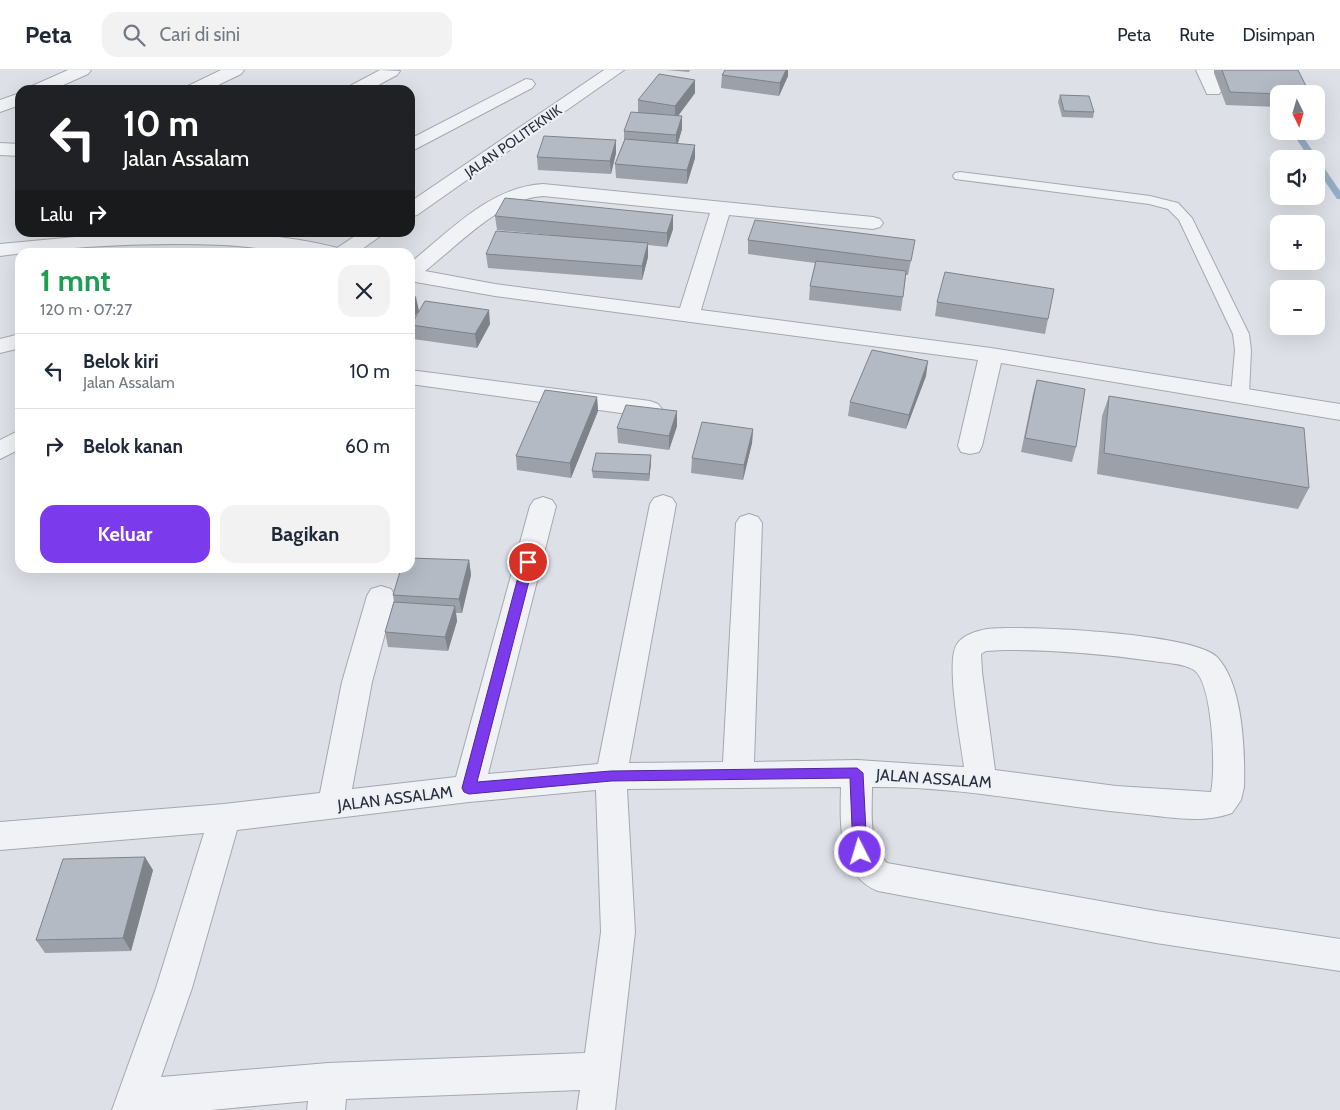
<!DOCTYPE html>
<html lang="id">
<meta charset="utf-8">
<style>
:root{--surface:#fff;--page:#f2f2f3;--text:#1f2937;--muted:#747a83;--line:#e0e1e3;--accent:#7c3aed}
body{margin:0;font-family:Cabin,sans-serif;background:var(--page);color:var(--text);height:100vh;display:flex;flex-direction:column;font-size:19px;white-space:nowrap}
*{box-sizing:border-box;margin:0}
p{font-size:16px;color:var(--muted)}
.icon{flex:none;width:28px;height:28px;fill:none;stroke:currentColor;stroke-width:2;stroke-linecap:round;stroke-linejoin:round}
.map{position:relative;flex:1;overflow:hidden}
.panel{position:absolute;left:15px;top:178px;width:400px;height:325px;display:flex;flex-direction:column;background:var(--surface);border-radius:15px;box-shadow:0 5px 20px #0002}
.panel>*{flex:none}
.top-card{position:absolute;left:15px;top:15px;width:400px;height:152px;border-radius:15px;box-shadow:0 5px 20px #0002;background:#202124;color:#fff;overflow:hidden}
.needle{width:32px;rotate:175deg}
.controls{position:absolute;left:1270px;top:15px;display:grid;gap:10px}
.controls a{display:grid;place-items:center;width:55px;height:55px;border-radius:10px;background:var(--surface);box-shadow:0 5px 20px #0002;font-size:25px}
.pin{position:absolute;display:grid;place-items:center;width:42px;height:42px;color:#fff;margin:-21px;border:2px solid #fff;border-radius:50%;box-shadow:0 1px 5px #0007}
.me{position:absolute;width:55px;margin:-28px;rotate:355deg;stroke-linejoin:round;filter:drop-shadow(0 0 4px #0008)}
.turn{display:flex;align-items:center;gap:18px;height:105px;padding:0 25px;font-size:22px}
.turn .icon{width:65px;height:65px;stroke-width:2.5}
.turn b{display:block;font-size:35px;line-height:42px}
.then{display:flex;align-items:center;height:48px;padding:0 25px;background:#0003;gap:10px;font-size:19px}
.round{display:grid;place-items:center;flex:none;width:52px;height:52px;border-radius:15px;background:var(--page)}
.headline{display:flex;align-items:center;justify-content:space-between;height:85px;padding:0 25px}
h1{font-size:30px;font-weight:800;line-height:38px;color:#1e9e55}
.primary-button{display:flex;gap:10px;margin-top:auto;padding:10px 25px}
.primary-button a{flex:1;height:58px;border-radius:15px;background:var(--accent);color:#fff;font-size:20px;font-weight:800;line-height:58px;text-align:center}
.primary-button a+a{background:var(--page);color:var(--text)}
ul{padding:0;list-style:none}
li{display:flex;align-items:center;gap:15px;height:75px;padding:0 25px;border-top:1px solid var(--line)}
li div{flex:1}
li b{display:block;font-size:19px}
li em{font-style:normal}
header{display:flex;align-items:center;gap:30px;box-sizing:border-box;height:70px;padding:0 25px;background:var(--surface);border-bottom:1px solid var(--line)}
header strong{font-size:24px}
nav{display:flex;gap:28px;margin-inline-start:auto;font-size:18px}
.search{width:350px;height:45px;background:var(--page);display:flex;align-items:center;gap:12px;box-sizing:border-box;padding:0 18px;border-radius:15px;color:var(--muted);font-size:19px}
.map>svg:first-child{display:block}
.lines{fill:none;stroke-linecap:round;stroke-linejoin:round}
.stream{fill:#97aec8;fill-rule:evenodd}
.service-casing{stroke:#a3a8b1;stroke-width:2}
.minor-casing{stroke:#a3a8b1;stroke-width:2}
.tertiary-casing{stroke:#a3a8b1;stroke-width:2}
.service{fill:#f0f2f6;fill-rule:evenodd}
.minor{fill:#f0f2f6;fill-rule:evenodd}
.tertiary{fill:#f0f2f6;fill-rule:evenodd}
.wall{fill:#9ba0a9}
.shaded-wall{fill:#7e8289}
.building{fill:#b4bac4;stroke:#7e8289}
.route{fill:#7c3aed;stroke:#51269a}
.labels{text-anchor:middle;stroke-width:4.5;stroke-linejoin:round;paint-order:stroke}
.far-street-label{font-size:14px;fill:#272e3e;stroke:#edf0f5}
.street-label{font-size:16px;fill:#272e3e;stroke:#edf0f5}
</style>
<header>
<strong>Peta</strong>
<div class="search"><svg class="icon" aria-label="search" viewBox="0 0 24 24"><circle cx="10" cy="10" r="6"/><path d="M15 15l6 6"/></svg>Cari di sini</div>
<nav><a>Peta</a><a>Rute</a><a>Disimpan</a></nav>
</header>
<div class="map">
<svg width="1340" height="1040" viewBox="0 0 1340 1040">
<rect width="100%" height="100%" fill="#dde1e7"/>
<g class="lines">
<path class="stream" d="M 1291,61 L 1299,61 L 1340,121 L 1340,129 L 1337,129 L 1316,98 L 1316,89 L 1310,89 Z"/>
<g class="service-casing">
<path id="service" d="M 960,102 L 1150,126 L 1178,133 L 1192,148 L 1249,264 L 1251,280 L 1249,325 L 1246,329 L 1234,329 L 1231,325 L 1235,280 L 1233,264 L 1179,150 L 1168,139 L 1149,134 L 955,109 L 953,106 L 955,103 Z"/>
</g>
<g class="minor-casing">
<path id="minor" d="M 68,0 L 91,0 L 88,4 L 52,20 L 29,20 L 32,16 Z
M 221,0 L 244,0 L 241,4 L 208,20 L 185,20 L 188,16 Z
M 380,0 L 400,1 L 397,5 L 369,20 L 347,20 L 350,16 Z
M 1196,0 L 1214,0 L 1222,20 L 1219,24 L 1207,24 Z
M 526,9 L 532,10 L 535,14 L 532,18 L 410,82 L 410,69 Z
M 20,23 L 20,35 L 0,42 L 0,30 Z
M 0,73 L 20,74 L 20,86 L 0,85 Z
M 543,114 L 873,147 L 880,149 L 883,153 L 880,157 L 873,159 L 729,145 L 701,240 L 991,278 L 1340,334 L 1340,350 L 1001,293 L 982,376 L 979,382 L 970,384 L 961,382 L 958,376 L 978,290 L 495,226 L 410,211 L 410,193 C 450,161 490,117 543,114 ZM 543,126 L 710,143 L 680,238 L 495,214 L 425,201 C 457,176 502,128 543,126 Z
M 118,163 C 192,161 267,160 338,178 L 341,182 C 303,187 262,177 224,175 C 149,172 73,176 0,186 L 0,174 Z
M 20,264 L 20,278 L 0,283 L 0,269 Z
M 410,300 L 650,331 L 658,334 L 662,339 L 658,344 L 650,347 L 410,314 Z
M 663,425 L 672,428 L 676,434 L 629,693 L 723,692 L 736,453 L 740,447 L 749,444 L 758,447 L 762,453 L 754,692 L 857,690 L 964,697 C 961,673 945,590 957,574 C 963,565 976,561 987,559 C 1023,555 1193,563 1217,587 C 1243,614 1245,681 1244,717 L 1241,730 L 1232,743 C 1202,754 1170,747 1138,744 C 1049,736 962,716 872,717 C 872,742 868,775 887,793 L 1156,841 L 1340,869 L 1340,901 L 1156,873 L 878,821 C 838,806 840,753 841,717 L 627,719 L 635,862 L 615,1040 L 577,1040 L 580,1020 L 346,1029 L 345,1040 L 307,1040 L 308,1031 L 211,1040 L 112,1040 L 156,918 L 204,763 L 0,780 L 0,752 L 224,734 L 320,723 L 342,612 L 367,526 L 371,519 L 381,516 L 391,519 L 395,526 L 372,612 L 352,719 L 456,707 L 530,436 L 534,430 L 543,427 L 552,430 L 556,436 L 488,704 L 598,694 L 650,434 L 654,428 ZM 1004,580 C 1054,580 1103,584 1153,591 C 1165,593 1183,593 1194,600 C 1213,613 1216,701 1211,722 L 1116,716 L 995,700 L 982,602 L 981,584 L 986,581 ZM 596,720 L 601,862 L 585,983 L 328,993 L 161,1007 L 192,918 L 237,760 L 469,732 Z"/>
</g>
<g class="tertiary-casing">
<path id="tertiary" d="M 604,0 L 624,0 L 417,145 L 410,147 L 410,132 Z
M 361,162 L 386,162 L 358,182 L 334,182 L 337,178 Z
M 20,360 L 20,379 L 0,389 L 0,370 Z"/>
</g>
<use href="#service" class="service"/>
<use href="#minor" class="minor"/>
<use href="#tertiary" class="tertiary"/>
</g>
<path class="wall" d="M 666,0 L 690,0 L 689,2 Z
M 725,0 L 788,0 L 788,6 L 779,26 L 721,18 L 722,5 Z
M 1214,0 L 1298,0 L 1279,24 L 1279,37 L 1226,35 L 1214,3 Z
M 695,10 L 695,23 L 678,46 L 682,59 L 678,73 L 695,88 L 687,114 L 616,108 L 615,94 L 624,71 L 624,61 L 638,43 L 638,30 Z
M 1060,25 L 1094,42 L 1093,48 L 1062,47 L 1058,32 Z
M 616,83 L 611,104 L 538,100 L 537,87 Z
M 495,146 L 673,159 L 667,177 L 648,175 L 648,187 L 642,210 L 488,198 L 486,184 L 551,165 L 497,160 Z
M 748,170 L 915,170 L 908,205 L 906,205 L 901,241 L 809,230 L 810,216 L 815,193 L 748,184 Z
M 937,232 L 1048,249 L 1045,264 L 935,246 Z
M 490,254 L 477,278 L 413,269 L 411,255 Z
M 926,306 L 906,359 L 848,346 L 850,332 Z
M 1037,310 L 1076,377 L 1072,392 L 1021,382 L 1033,324 Z
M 1109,326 L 1309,418 L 1298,439 L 1097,404 L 1102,346 Z
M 597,327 L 598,341 L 571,408 L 517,400 L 516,386 Z
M 677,341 L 677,356 L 669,380 L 618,373 L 617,358 Z
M 753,359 L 752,373 L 743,410 L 691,403 L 692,388 Z
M 651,385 L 651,393 L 649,411 L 593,408 L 592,401 Z
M 469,490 L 471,505 L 462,543 L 456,543 L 457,551 L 448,581 L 388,577 L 385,562 L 394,532 L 393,525 Z
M 153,800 L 131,881 L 45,883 L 36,870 Z"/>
<path class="shaded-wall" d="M 786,0 L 788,0 L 788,6 L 779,26 L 780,13 Z
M 695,10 L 695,23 L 675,50 L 675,36 Z
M 682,46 L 682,59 L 676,79 L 676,65 Z
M 616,70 L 616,83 L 611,104 L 610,91 Z
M 695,75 L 695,88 L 687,114 L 687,100 Z
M 673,145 L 673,159 L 667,177 L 667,163 Z
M 648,173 L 648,187 L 642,210 L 642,196 Z
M 416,227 L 419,241 L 410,253 L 410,236 Z
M 489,240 L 490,254 L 477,278 L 475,264 Z
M 928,291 L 926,306 L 906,359 L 909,345 Z
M 597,327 L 598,341 L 571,408 L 570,393 Z
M 677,341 L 677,356 L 669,380 L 669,366 Z
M 753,359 L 752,373 L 743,410 L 744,395 Z
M 651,385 L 651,393 L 649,411 L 649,404 Z
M 469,490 L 471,505 L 462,543 L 459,529 Z
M 455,536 L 457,551 L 448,581 L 445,567 Z
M 145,787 L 153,800 L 131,881 L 123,868 Z"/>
<path class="building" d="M 725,0 L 786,0 L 780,13 L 722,5 Z
M 1222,0 L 1298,0 L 1310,24 L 1279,24 L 1230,22 Z
M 659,4 L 695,10 L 675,36 L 638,30 Z
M 1060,25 L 1089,26 L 1094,42 L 1064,41 Z
M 631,42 L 682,46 L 676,65 L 624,61 Z
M 544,66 L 616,70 L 610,91 L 537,87 Z
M 625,69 L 695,75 L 687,100 L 615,94 Z
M 505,128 L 673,145 L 667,163 L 495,146 Z
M 755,150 L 915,170 L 911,191 L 748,170 Z
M 496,161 L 648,173 L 642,196 L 486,184 Z
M 816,191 L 906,201 L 903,227 L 810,216 Z
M 945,202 L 1054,219 L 1048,249 L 937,232 Z
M 20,225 L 20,231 L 16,227 Z
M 410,226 L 416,227 L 410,236 Z
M 425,231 L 489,240 L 475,264 L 411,255 Z
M 872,280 L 928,291 L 909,345 L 850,332 Z
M 1037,310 L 1085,319 L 1076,377 L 1025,368 Z
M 545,320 L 597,327 L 570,393 L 516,386 Z
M 1109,326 L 1304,358 L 1309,418 L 1104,383 Z
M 626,335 L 677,341 L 669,366 L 617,358 Z
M 702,352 L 753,359 L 744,395 L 692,388 Z
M 596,383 L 651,385 L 649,404 L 592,401 Z
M 410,488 L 469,490 L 459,529 L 393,525 L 401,498 L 410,498 Z
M 394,532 L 455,536 L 445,567 L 385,562 Z
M 145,787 L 123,868 L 36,870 L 63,789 Z"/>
<path class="route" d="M 528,488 L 534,492 L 477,712 L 611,701 L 857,698 L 863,703 L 867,782 L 865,787 L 855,787 L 853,782 L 850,708 L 611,711 L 469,724 L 464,722 L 462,718 L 522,492 Z"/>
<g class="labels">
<g class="far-street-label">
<text transform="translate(513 71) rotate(-35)" y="5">JALAN POLITEKNIK</text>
</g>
<g class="street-label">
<text transform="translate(934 708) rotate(4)" y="6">JALAN ASSALAM</text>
<text transform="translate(395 728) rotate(-7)" y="6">JALAN ASSALAM</text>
</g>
</g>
</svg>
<div class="controls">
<a><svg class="needle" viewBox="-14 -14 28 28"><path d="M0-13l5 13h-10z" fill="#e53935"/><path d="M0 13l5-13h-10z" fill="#747a83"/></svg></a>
<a><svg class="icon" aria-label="sound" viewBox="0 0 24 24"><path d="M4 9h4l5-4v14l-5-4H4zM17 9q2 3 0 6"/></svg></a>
<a>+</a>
<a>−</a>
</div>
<div class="pin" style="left:528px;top:492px;background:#d93025"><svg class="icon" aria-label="arrive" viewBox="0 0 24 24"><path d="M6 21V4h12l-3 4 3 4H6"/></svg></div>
<svg class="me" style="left:860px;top:782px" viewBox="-20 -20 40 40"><circle r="17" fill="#7c3aed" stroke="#fff" stroke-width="3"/><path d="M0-11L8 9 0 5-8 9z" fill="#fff"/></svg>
<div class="top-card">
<div class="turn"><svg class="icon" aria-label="left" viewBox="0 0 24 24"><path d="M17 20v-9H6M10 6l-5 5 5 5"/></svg><div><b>10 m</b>Jalan Assalam</div></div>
<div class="then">Lalu<svg class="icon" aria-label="right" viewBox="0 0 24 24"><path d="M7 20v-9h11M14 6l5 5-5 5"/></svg></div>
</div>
<section class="panel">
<div class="headline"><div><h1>1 mnt</h1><p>120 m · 07:27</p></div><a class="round"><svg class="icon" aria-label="close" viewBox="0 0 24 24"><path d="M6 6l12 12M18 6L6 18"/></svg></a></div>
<ul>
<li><svg class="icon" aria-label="left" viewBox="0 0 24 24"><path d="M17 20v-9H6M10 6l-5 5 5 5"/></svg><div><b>Belok kiri</b><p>Jalan Assalam</p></div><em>10 m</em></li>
<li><svg class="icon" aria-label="right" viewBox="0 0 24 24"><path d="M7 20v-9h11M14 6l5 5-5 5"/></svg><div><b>Belok kanan</b></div><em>60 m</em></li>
</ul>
<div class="primary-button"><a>Keluar</a><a>Bagikan</a></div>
</section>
</div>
